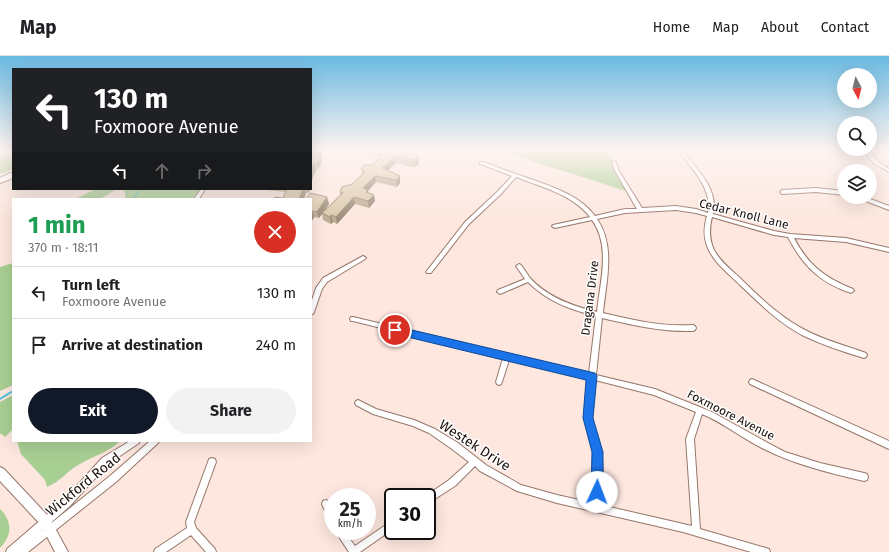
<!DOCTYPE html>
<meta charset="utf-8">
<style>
:root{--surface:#fff;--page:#f2f2f2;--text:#202124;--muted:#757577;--line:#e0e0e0;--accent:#111827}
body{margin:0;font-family:"Fira Sans",sans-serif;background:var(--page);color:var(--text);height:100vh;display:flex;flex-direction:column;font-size:15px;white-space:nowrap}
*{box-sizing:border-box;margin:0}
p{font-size:13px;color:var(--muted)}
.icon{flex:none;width:22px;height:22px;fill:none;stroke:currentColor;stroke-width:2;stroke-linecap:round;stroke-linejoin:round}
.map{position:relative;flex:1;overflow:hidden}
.sheet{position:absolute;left:12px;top:142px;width:300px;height:244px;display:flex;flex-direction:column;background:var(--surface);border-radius:0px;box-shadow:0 4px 16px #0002}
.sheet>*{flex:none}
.hud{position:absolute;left:12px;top:12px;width:300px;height:122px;border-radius:0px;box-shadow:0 4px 16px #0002;background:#202124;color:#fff;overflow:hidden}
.needle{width:26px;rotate:173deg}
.fabs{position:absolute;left:837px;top:12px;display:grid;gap:8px}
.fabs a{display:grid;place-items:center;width:40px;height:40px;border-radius:50%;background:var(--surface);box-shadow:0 4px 16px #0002;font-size:20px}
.speed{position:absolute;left:324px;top:432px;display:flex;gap:8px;font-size:20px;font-weight:700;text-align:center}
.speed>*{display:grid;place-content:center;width:52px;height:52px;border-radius:50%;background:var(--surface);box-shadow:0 4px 16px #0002;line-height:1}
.speed small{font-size:10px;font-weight:400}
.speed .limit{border:2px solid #111;border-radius:6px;background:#fff;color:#111}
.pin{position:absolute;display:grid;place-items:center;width:34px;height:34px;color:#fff;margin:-17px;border:2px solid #fff;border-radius:50%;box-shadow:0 1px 4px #0007}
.me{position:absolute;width:44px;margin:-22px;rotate:2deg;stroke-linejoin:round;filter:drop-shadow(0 0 3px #0008)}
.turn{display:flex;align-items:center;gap:14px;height:84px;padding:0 16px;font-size:18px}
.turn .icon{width:52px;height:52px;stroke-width:2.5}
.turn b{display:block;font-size:28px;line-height:34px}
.lanes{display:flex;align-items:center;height:38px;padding:0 16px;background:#0003;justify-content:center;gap:20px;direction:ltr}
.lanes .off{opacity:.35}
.round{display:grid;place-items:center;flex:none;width:42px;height:42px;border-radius:21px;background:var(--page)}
.summary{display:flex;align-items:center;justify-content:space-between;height:68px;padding:0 16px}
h1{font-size:24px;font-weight:700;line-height:30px;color:#1e9e55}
.button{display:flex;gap:8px;margin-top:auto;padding:8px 16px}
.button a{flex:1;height:46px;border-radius:24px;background:var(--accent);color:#fff;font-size:16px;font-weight:700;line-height:46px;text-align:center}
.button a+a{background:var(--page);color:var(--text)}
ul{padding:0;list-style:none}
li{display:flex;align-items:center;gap:12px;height:52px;padding:0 16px;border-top:1px solid var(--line)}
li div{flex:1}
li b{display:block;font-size:15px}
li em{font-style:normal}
header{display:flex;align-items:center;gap:24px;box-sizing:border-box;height:56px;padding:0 20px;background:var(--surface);border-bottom:1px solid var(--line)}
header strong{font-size:19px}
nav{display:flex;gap:22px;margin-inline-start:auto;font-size:14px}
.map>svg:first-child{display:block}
.green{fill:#a8cf93}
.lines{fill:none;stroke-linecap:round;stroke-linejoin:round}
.stream-far1{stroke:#4dc3da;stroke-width:1}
.stream{stroke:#4dc3da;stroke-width:2}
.minor-casing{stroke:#96766a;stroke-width:2}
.secondary-casing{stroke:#96766a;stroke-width:2}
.primary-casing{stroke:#96766a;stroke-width:2}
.minor{fill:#fff;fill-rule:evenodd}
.secondary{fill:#fff;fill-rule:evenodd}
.primary{fill:#fff;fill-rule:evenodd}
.wall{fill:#beae95}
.shaded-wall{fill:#9b8d79}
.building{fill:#ddcaad;stroke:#9b8d79}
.route{fill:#1a73e8;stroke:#114b97}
.labels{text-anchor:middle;stroke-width:3;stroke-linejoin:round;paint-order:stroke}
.street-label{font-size:12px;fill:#1a0e09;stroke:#fff}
.near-street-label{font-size:14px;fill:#1a0e09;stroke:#fff}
</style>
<header>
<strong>Map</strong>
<nav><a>Home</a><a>Map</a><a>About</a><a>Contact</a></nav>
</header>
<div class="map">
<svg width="889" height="496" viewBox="0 0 889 496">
<rect width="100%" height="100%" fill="#fde7df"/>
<path class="green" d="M 498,94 L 608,94 L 622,126 L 629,136 Z
M 0,97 L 13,98 L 13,113 L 0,118 Z
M 96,133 L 117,133 L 100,143 L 75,143 Z
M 124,133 L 198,133 L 199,135 L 192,143 L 126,143 Z
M 13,207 L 13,329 L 0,335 L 0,211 Z
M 13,339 L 13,373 L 5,381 L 0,377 L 0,346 Z
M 17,385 L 120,385 C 110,396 93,400 80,408 C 68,414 60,426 47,431 L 45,424 L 21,398 Z
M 0,453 C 13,465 12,480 0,492 Z"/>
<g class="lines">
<path class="stream-far1" d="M 134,143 L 140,133"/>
<path class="stream" d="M 0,343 L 13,335"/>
<g class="minor-casing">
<path id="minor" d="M 678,94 L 682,94 C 696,112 719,133 713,158 L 774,175 L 790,178 L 846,182 L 889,192 L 889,196 L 846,186 L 794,182 C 808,209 825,222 853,233 L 854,235 L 851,237 C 820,227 803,210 788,181 L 774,179 L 712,161 C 709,173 709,183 714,194 C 720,205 730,213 739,221 C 760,242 782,263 809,276 C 827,285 847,290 866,297 L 867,299 L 866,301 L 864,302 C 844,296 823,289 804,280 C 779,267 760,248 740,229 C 728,217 713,206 707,190 C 703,179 704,170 707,160 L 696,157 L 676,154 L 625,157 L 597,163 C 616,190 606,226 603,257 C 632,264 662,271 693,269 L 695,270 L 696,272 L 695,274 L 693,275 C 662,276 632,269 602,262 L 596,319 L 655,333 L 712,356 L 768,387 L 785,396 L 820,407 L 864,417 L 867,418 L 868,421 L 867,424 L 864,425 C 830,417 796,409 764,393 C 743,383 724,367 702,358 L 694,383 L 700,473 L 766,492 L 769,493 L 770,496 L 751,496 L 683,476 L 557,447 L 517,435 L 480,415 L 475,410 L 455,430 L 427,448 L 427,441 L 424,441 L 449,424 L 469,406 L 452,393 L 429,377 L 413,370 L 373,358 L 356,349 L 355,347 L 356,345 L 358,344 L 376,353 L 414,364 L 435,373 L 458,387 L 486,409 L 521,429 L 557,439 L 593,447 C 594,433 596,418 594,403 C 593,389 587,375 585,360 C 584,348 587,335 588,323 L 509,304 L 502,326 L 501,328 L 499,329 L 497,328 L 496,326 L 503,302 L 353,265 L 351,265 L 350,263 L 351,261 L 353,261 L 589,317 L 596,260 C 570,254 547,245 528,226 L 500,238 L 497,236 L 498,234 L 525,223 L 516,210 L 519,208 L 521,209 C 524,213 527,218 530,222 C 547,241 572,250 597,256 C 600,226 611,190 592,164 L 555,172 L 553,171 L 552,170 L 553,169 L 590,161 C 572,138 541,131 516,121 L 501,138 L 469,168 L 431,217 L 427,217 L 426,216 L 465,166 L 497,136 L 512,120 L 480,108 L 480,106 L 484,106 C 497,111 511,117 525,121 C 549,130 579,138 595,160 L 625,153 L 637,153 L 615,115 L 612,106 L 614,105 L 616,106 L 619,115 L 642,152 L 676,150 L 696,153 L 708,157 C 713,133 691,112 678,94 ZM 595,324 L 654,339 L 696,356 L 686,383 L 692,470 L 601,449 C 601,434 604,418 602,403 C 600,389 594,375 592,361 C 590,349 594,336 595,324 Z
M 863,94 L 868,94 L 877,105 L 889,113 L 889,116 L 873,107 Z
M 816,132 L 844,135 L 844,139 L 816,136 L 782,138 L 780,136 L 782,134 Z
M 201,133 L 205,133 L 199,143 L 194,143 Z
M 858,141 L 865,141 L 889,150 L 889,154 L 858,142 Z
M 363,200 L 365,201 L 366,202 L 365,203 L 327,226 L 322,233 L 314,256 L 313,258 L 311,258 L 311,247 L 316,232 L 323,222 Z
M 752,323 L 889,385 L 889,393 L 750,328 L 749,326 L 750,324 Z
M 130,385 L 140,385 L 139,387 L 108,408 L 70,450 L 39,477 L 110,420 L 150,385 L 159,385 L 158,387 L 116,426 L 28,496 L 6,496 L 7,493 L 64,444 L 102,402 Z
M 212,402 L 215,403 L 216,406 L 194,466 L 196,472 L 215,493 L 216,496 L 206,496 L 191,479 L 166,496 L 154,496 L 155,493 L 187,472 L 186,466 L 208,406 L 209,403 Z
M 326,444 L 329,445 L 333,454 L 333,467 L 330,466 L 322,448 L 323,445 Z
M 393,464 L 393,473 L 360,496 L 349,496 L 335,475 L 344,475 L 355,490 Z"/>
</g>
<g class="secondary-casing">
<path id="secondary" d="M 0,411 L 4,413 L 49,461 L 68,496 L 55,496 L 41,469 L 0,425 Z"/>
</g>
<g class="primary-casing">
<path id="primary" d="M 10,117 L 13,117 L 13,122 L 0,127 L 0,122 Z"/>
</g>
<use href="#minor" class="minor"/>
<use href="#secondary" class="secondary"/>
<use href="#primary" class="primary"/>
</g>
<path class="wall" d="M 311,94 L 321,101 L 322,103 L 321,108 L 318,113 L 316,113 L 312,124 L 312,126 L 311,133 Z
M 370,94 L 405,94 L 419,107 L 415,111 L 412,111 L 396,107 L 388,114 L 398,119 L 399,120 L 400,120 L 400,127 L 397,131 L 376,126 L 368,135 L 368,136 L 375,145 L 369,152 L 355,148 L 337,168 L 333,166 L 331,168 L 323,164 L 322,158 L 319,162 L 314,161 L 311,166 L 311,143 L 327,141 L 329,148 L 324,155 L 340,139 L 340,136 L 351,129 L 362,119 L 361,113 L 372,109 L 380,101 L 370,97 Z
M 257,133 L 311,133 L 308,137 L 306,137 L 304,143 L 274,143 L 283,142 L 286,136 Z"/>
<path class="shaded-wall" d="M 320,94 L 324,94 L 321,101 L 321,108 L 318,113 L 317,106 Z
M 395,100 L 396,107 L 383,119 L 382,112 Z
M 419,100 L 419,107 L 415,111 L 415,104 Z
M 314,106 L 316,113 L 312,124 L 312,126 L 311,133 L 311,114 Z
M 398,119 L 399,121 L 400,120 L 400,127 L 397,131 L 396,124 Z
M 375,120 L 376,126 L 368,135 L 369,141 L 363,132 Z
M 303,133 L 305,133 L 306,137 L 304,143 L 299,143 Z
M 307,133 L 311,133 L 308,137 Z
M 374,139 L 375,145 L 369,152 L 368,145 Z
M 327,141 L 329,148 L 319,162 L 317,156 Z
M 354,141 L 355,148 L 337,168 L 336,161 Z
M 312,155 L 314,161 L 311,166 L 311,156 Z
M 331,159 L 333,166 L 331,168 L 330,161 Z"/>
<path class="building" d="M 311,94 L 320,94 L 319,96 L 320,97 L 320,101 L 317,106 L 314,106 L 311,114 Z
M 379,94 L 405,94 L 419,100 L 415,104 L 412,104 L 395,100 L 382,112 L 398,119 L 398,120 L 400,120 L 396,124 L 375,120 L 363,132 L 368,134 L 366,136 L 374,139 L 368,145 L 354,141 L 336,161 L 331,159 L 330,161 L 322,157 L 343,137 L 340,136 L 342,131 L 348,129 L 351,129 L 365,116 L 361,113 L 363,110 L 366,109 L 372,109 L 385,97 Z
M 287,133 L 303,133 L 299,143 L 274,143 L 275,141 L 283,142 Z
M 310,137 L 327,141 L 317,156 L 312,155 L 311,156 L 311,143 L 306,143 Z"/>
<linearGradient id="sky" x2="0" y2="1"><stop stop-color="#6abae2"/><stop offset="0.57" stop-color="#fef4f1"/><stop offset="1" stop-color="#fef4f1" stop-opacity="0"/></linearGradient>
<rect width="889" height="164" fill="url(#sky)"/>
<path class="route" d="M 395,270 L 595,317 L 597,320 L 593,362 L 603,396 L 603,436 L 601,440 L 597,442 L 593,440 L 591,436 L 592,396 L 583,362 L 586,324 L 395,278 L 392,276 L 391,274 L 392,271 Z"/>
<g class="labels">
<g class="street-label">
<text transform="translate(744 158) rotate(14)" y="4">Cedar Knoll Lane</text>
<text transform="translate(590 242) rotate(-83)" y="4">Dragana Drive</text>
<text transform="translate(731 359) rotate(27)" y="4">Foxmoore Avenue</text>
</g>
<g class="near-street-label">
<text transform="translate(475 389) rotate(33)" y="5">Westek Drive</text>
<text transform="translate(83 428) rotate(-39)" y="5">Wickford Road</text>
</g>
</g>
</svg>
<div class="fabs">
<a><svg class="needle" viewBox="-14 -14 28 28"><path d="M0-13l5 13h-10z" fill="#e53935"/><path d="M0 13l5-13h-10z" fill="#757577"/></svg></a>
<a><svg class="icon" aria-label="search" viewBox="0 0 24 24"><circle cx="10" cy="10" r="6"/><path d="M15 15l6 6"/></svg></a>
<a><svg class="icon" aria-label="layers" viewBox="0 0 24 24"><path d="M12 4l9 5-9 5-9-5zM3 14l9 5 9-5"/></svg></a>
</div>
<div class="speed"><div>25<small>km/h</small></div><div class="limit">30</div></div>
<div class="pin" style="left:395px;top:274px;background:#d93025"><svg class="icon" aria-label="arrive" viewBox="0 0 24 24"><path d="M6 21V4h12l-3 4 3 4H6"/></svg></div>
<svg class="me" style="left:597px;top:436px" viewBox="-20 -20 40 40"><circle r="19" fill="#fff"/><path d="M0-13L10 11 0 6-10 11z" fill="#1a73e8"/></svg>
<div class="hud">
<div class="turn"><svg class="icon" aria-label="left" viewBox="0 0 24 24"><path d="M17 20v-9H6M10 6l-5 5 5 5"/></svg><div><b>130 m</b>Foxmoore Avenue</div></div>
<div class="lanes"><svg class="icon" aria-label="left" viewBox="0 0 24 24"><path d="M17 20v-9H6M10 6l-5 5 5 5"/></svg><svg class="icon off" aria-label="ahead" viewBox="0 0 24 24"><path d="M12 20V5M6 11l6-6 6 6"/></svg><svg class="icon off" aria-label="right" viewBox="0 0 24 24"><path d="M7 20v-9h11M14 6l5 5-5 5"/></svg></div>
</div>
<section class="sheet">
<div class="summary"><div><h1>1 min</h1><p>370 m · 18:11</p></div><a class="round" style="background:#d93025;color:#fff"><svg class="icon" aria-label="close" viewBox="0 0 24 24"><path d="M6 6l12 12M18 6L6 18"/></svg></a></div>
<ul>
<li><svg class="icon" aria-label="left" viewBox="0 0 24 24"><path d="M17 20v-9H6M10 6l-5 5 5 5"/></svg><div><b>Turn left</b><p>Foxmoore Avenue</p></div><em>130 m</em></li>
<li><svg class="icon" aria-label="arrive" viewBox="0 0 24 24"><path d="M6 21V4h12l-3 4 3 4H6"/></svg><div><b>Arrive at destination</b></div><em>240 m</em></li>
</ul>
<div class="button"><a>Exit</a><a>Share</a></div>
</section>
</div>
